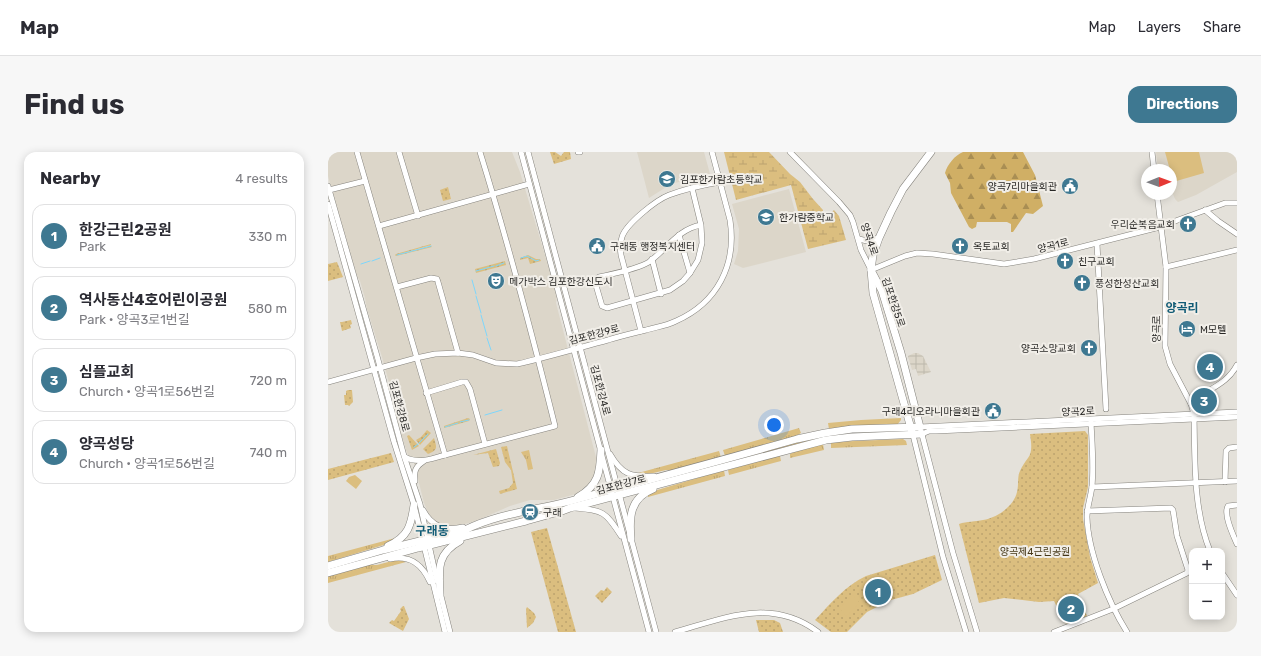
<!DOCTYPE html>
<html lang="en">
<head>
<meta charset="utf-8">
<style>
	:root { --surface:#fff; --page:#f7f7f7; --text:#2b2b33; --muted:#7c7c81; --line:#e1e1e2; --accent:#3e7891 }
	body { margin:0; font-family:Rubik,"Noto Sans KR",sans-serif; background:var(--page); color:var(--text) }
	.controls { position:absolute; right:12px; bottom:12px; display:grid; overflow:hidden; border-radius:8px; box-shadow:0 2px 10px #0003 }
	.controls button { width:36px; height:36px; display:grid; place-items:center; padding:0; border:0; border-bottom:1px solid var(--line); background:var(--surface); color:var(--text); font:20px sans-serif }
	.compass { position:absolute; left:813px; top:12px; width:36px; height:36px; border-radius:50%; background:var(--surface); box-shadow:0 2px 10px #0003; rotate:89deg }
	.you { position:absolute; left:446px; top:273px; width:14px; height:14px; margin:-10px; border:3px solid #fff; border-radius:50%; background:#1a73e8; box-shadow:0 0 0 6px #1a73e833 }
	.badge { display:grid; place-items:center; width:26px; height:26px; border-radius:50%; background:var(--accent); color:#fff; font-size:13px; font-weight:700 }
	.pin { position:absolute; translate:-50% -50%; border:2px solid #fff; box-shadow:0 1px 4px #0006 }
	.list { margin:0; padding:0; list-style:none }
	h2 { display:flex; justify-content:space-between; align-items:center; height:52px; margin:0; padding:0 16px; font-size:17px }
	h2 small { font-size:13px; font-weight:400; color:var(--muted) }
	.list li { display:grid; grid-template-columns:26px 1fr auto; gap:12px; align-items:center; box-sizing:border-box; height:64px; margin:0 8px 8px; padding:0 8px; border:1px solid var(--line); border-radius:12px }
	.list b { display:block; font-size:15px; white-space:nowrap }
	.list p { margin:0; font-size:13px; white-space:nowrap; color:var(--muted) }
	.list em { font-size:13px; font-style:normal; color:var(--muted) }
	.map { position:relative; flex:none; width:909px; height:480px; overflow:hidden; border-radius:12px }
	header { display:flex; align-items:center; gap:24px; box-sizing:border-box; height:56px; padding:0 20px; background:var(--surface); border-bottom:1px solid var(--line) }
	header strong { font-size:19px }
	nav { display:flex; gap:22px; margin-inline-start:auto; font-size:14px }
	.intro { display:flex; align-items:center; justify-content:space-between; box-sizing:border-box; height:96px; padding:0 24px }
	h1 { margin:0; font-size:28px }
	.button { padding:10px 18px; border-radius:12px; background:var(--accent); color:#fff; font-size:14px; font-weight:700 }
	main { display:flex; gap:24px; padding:0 24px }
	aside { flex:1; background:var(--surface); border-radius:12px; box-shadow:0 2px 10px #0003 }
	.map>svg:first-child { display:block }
	.built { fill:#dcd6c9 }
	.industrial { fill:url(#industrial-grid) }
	.grass { fill:url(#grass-tufts) }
	.forest { fill:url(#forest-firs) }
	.wetland { fill:url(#wetland-marsh) }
	.park { fill:url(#park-dots) }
	.pitch { fill:#dbbe7f }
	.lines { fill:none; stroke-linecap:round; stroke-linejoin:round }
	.stream { stroke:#7ed6fc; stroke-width:1 }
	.minor-casing { stroke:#85837d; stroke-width:6 }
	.major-casing { stroke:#85837d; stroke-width:8 }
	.minor { stroke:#fff; stroke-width:5 }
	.major { stroke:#fff; stroke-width:7 }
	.labels { text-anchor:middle; stroke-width:4; stroke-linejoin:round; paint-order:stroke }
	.poi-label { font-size:10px; fill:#292826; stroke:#f1eee8; text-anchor:start }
	.street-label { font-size:10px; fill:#292826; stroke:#f1eee8 }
	.park-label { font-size:10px; fill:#463817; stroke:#f1eee8 }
	.quarter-label { font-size:12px; font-weight:bold; fill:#125c76; stroke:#f1eee8 }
</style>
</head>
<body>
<header>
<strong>Map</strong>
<nav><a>Map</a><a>Layers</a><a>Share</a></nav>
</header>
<div class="intro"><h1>Find us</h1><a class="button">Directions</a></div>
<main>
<aside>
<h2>Nearby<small>4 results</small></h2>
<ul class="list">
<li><span class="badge">1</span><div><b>한강근린2공원</b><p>Park</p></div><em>330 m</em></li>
<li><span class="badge">2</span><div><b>역사동산4호어린이공원</b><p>Park · 양곡3로1번길</p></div><em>580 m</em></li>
<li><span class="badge">3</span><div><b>심플교회</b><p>Church · 양곡1로56번길</p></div><em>720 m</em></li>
<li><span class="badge">4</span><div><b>양곡성당</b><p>Church · 양곡1로56번길</p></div><em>740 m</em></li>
</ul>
</aside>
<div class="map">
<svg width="909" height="480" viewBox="0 0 909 480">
	<defs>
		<pattern id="industrial-grid" width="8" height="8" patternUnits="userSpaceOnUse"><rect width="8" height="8" fill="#dcd6c9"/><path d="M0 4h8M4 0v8" fill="none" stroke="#bdb8ac"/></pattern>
		<pattern id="grass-tufts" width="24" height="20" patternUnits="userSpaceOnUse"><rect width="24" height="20" fill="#dbbe7f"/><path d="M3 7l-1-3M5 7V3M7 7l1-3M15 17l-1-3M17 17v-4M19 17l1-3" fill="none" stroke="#bca36e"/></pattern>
		<pattern id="forest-firs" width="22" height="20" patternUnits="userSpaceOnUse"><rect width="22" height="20" fill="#d0af65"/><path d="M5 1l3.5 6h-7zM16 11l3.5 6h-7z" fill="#a98e53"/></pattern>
		<pattern id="wetland-marsh" width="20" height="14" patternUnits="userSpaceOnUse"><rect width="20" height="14" fill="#dbbe7f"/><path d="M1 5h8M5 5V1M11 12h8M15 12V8" fill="none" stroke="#bca36e"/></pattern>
		<pattern id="park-dots" width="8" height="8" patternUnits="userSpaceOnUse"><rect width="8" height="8" fill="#dbbe7f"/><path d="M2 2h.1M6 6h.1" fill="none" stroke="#bca36e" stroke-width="1.8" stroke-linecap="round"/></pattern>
	</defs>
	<rect width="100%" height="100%" fill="#e4e1da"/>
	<!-- built -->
	<g class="built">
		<path d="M0,0H184L192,20L229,143L228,151L270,313V316L261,335L248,342L226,348H202L182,354L148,369L129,374L116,373L106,369L101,363L96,351L85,307L81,305L78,298L65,255V245L54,205L39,157L37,146L32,129L29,124L11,63L0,24Z"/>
		<path d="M309,0H376L382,22L343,32L321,46Z"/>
		<path d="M828,0H909V20L868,43L850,50L847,47L843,37V18H830Z"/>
		<path d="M461,37L478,100L415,116L406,112L410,99L411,77L404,52Z"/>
	</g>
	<!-- industrial -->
	<path class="industrial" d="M586,201H590L595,204L603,220L590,224L588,217L584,218L580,204Z"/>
	<!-- grass -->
	<g class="grass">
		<path d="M573,266V268L569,273L501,277L500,271L533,268Z"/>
		<path d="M471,276L473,281L468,284L397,304L395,298Z"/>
		<path d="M495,285V286L408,310L336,327L465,291Z"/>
		<path d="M575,287L578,289L579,293L503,296V290Z"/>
		<path d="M495,292L496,298L462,306V302L472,297Z"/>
		<path d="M201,298L205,317L200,318L198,308L193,300Z"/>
		<path d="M391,299L393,305L344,318H338L321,322H310V321Z"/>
		<path d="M452,304L453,309L401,323L400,318L444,305Z"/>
		<path d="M396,318L397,324L320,345V342L326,339Z"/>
		<path d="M71,385L62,391L0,410V404Z"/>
		<path d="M72,408L78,410L0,431V424L40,413H49L64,409Z"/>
	</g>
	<!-- forest -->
	<path class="forest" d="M635,0H695L707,23L715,54L705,62L698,61L685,80H683V72L679,70H649L648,75L644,77L641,75L623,41L622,31L617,21C619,13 627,3 635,0Z"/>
	<!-- wetland -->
	<path class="wetland" d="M396,0H441L462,22L472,30L485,47L495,58V62L501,63L506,58L511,64L518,88L480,97L463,33L408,48Z"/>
	<!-- park -->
	<g class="park">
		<path d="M222,0H227L233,4L236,0H242L243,7L226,12Z"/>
		<path d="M120,35L123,47L115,49L112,38Z"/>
		<path d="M103,92V93L69,103L103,94L104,95L68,104L67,103L68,102Z"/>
		<path d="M200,103L208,107H212L213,109L202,112L200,106L192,108V106Z"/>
		<path d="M177,109L178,113L148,121L147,117Z"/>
		<path d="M9,110L15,125L0,129V112Z"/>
		<path d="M23,168L24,172L22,173L23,176L14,179L12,170H14Z"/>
		<path d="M20,238H24L25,250L21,254L20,253H17L16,243H18V239Z"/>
		<path d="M140,266L142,267L141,269L116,276V274Z"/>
		<path d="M99,278L103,281L92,293L88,288L93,285Z"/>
		<path d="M757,279L760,283V335L755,356V367L762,405L770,431L750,442L759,464L741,472L737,471L726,449L711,450L676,446L651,451L631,372C639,369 647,370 655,368C669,366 686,354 689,340C691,333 689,325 692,319C694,314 697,310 700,306C705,299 703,290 702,282Z"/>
		<path d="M81,283L91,294L84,298L79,284Z"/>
		<path d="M106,286C109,296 110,298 100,302L95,297Z"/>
		<path d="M179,294L189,337L172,342L171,339L181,336L185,331L183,318L177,310L173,295Z"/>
		<path d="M168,297L172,311L171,314L165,315L160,301L145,303Z"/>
		<path d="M63,301L66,310L0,328V317Z"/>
		<path d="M219,376L248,480H230L203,380Z"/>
		<path d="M607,403L614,428L585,442L563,448L539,460L519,480H503L487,468C503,451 517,434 538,424Z"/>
		<path d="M279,435L284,440L274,451L267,444L273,438L276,439Z"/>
		<path d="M75,454H76L81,467L75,479L61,471L64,468L66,469L73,459L72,457Z"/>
		<path d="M199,455L206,461L208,465L205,471L199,476L198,457Z"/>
		<path d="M428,468H446L452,471L455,480H431Z"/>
	</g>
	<!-- pitch -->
	<g class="pitch">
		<path d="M837,0H871L876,21L845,30L843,18H842Z"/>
		<path d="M27,323L34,329L28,337L18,329L21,325Z"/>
		<path d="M525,443L532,451L518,464L511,456Z"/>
	</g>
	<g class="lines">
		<!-- stream -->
		<g class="stream">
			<path d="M69,103L103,94"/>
			<path d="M193,106L199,104L208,109L211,108"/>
			<path d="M44,109L52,106"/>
			<path d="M33,112L42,109"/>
			<path d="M168,114L176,111"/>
			<path d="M148,119L166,114"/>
			<path d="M144,128L148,142"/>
			<path d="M148,144L153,161"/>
			<path d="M153,163L159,184"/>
			<path d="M159,186L163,198"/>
			<path d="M157,263L174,258"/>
			<path d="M132,270L141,268"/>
			<path d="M117,275L130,271"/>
			<path d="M91,291L100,282"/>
			<path d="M86,295L90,292"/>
		</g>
		<!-- minor casing -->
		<g class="minor-casing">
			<g id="minor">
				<path d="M29,0L117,303L227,274C204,182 180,90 152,0"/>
				<path d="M71,0L90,64"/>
				<path d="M193,0L321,480"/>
				<path d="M200,0L328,480"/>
				<path d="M250,0H252"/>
				<path d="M462,0L511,50L522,63L525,70L533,98L543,118L577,104L589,101L605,102L662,110L676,112L706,107L828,76L897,51H909"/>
				<path d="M824,0L826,18"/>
				<path d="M0,34L49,204L76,304L92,352L109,429"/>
				<path d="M364,36L373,73L374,91L370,108L362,121L355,129L342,138L279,156L274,154L267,130L268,127L271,125C284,122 310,117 321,110C339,97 350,77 373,73"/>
				<path d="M1,38L37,29"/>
				<path d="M829,42L838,115L837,194L842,212L863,252L866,262C867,307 865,357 882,399"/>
				<path d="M0,52L66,290L86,353L117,480"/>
				<path d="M877,58L890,69L909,82"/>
				<path d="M51,74L201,32"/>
				<path d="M351,83L362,121"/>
				<path d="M531,87L539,89L551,86"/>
				<path d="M769,92L778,257"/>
				<path d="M324,107L333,142"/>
				<path d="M838,115L909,98"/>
				<path d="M69,135L103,126L109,127L110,130L130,201"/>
				<path d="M313,179L293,103C292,97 292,91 294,85C298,72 328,48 341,43C357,37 375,33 392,30"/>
				<path d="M0,230L88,206L107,202L130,201L145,203L168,211L189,212C220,205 250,196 280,188C293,184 306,181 318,178C328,175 338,174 348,169C389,151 409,113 402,68L384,0"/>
				<path d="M98,241L134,230H138L142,237L157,292"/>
				<path d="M863,252C879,236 898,234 909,213"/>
				<path d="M763,270C764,291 766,313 764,334C763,345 759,354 759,365C760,400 780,450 799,480"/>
				<path d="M594,282L601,279H608L909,265"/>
				<path d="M585,283L615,405L638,480"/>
				<path d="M282,302C294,323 303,325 326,324"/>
				<path d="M77,305C89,312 104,307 117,303"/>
				<path d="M87,329C86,319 87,315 96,309"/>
				<path d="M897,330L898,299L901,296L909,295"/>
				<path d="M764,335L909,329"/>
				<path d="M909,353L900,354C895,362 905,383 909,392"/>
				<path d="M247,356C275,358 278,360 293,384"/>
				<path d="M95,358C104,375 117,379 135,375"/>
				<path d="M62,407C82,403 94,412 102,430"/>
				<path d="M894,421L909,443"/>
				<path d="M112,440L122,480"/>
				<path d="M347,480C397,466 443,445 490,480"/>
				<path d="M649,480L625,401L592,275L909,260"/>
				<path d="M726,480L785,457L859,421L860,418L849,384L845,358L843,356L759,359"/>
			</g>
		</g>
		<!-- major casing -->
		<g class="major-casing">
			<g id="major">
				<path d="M584,280L545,141L543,118L545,103L551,86L563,60L575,37L603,0"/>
				<path d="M250,345C271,333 272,320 273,298"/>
				<path d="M303,387C301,365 302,346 325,337"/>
				<path d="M60,394C80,385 83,374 86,353"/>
				<path d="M0,414L55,398L137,378C171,361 210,358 246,348C320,328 395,308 469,287L497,281L524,277L592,275L573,201L554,139L543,118"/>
				<path d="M0,421L90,396L198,369L234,359L242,356L498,288L524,285L594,282"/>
				<path d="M112,442C111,418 108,402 132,389"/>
			</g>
		</g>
		<!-- minor -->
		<use href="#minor" class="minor"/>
		<!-- major -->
		<use href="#major" class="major"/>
	</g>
	<!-- icons -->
	<defs>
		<g id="school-disc" transform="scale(0.9)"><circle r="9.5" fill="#3e7891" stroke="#f1eee8"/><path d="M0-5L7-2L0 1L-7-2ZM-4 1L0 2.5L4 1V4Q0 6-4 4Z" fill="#fff"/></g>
		<g id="civic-disc" transform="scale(0.9)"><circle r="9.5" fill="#3e7891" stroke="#f1eee8"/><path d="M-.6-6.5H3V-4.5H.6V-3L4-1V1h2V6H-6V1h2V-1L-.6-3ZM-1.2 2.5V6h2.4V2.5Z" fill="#fff"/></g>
		<g id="church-disc" transform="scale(0.9)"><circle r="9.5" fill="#3e7891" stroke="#f1eee8"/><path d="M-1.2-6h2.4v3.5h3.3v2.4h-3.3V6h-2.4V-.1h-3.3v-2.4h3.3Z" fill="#fff"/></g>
		<g id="theatre-disc" transform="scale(0.9)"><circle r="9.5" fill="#3e7891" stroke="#f1eee8"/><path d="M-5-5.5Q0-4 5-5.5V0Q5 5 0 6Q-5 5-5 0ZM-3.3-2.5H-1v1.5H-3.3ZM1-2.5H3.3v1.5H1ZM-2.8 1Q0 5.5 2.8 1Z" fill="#fff"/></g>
		<g id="hotel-disc" transform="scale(0.9)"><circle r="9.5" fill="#3e7891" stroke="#f1eee8"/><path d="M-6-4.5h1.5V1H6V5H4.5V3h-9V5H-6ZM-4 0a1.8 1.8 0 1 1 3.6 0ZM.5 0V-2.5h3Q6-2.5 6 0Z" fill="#fff"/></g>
		<g id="station-disc" transform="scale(0.9)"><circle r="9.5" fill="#3e7891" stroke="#f1eee8"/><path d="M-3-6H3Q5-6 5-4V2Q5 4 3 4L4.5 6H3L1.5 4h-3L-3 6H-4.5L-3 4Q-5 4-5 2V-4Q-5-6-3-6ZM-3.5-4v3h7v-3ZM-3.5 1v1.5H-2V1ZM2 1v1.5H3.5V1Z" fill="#fff"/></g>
	</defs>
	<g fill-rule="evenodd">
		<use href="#school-disc" x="339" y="27"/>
		<use href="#civic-disc" x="742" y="34"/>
		<use href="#school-disc" x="438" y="65"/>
		<use href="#church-disc" x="860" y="72"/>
		<use href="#civic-disc" x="269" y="94"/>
		<use href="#church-disc" x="632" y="94"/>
		<use href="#church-disc" x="737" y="109"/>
		<use href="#theatre-disc" x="168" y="129"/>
		<use href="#church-disc" x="754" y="131"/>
		<use href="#hotel-disc" x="859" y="177"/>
		<use href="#church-disc" x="761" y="196"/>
		<use href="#civic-disc" x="665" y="259"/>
		<use href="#station-disc" x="202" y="360"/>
	</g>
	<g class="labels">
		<!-- poi labels -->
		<g class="poi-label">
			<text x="352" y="31">김포한가람초등학교</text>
			<text x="729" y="38" text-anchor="end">양곡7리마을회관</text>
			<text x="451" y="69">한가람중학교</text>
			<text x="847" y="76" text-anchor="end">우리순복음교회</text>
			<text x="282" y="98">구래동 행정복지센터</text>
			<text x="645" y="98">옥토교회</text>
			<text x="750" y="113">친구교회</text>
			<text x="181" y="133">메가박스 김포한강신도시</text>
			<text x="767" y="135">풍성한성산교회</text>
			<text x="872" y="181">M모텔</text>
			<text x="748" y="200" text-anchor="end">양곡소망교회</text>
			<text x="652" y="263" text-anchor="end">구래4리오라니마을회관</text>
			<text x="215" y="364">구래</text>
		</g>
		<!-- street labels -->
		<g class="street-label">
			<text transform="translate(542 87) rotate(71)" y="4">양곡4로</text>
			<text transform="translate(725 93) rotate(-14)" y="4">양곡1로</text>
			<text transform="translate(566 150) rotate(71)" y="4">김포한강5로</text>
			<text transform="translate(828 177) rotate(-90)" y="4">양곡로</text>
			<text transform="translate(266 182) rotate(-15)" y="4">김포한강9로</text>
			<text transform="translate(273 238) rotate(75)" y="4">김포한강4로</text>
			<text transform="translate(72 254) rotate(75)" y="4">김포한강8로</text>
			<text transform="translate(750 259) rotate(-3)" y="4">양곡2로</text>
			<text transform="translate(293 332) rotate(-15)" y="4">김포한강7로</text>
		</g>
		<!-- park labels -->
		<g class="park-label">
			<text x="707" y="403">양곡제4근린공원</text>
		</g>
		<!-- quarter labels -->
		<g class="quarter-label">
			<text x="854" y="160">양곡리</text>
			<text x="104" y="383">구래동</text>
		</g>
	</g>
</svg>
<div class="controls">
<button>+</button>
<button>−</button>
</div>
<svg class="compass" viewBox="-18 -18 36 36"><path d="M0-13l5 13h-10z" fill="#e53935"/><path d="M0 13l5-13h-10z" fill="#7c7c81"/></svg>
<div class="you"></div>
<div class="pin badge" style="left:550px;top:440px">1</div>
<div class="pin badge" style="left:743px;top:457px">2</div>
<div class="pin badge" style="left:876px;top:249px">3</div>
<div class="pin badge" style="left:882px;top:215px">4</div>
</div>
</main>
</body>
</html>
